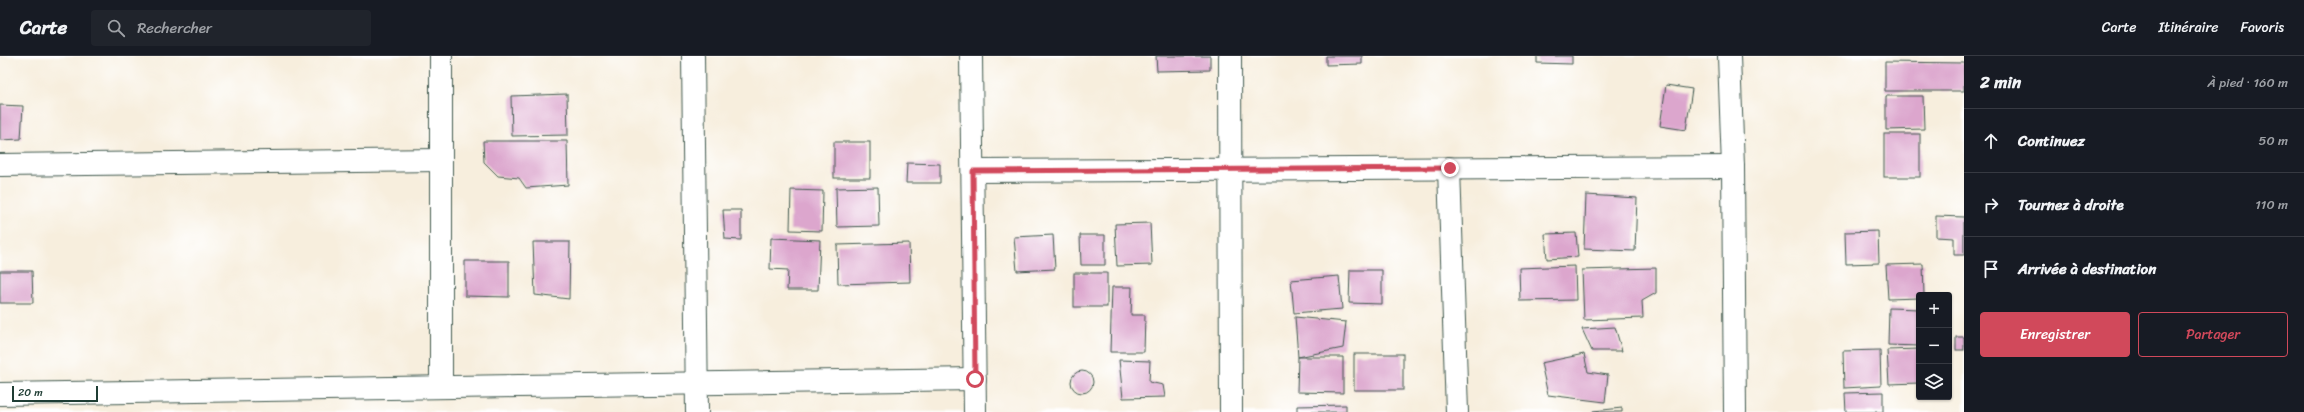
<!DOCTYPE html>
<html lang="fr">
<head>
<meta charset="utf-8">
<style>
	:root { --surface:#171b24; --page:#20242c; --text:#f1f3f6; --muted:#9ea1a6; --line:#363941; --accent:#d1495b }
	body { margin:0; font-family:Sriracha,sans-serif; background:var(--page); color:var(--text) }
	.controls { position:absolute; right:12px; bottom:12px; display:grid; overflow:hidden; border-radius:4px; box-shadow:0 1px 3px #0004 }
	.controls button { width:36px; height:36px; display:grid; place-items:center; padding:0; border:0; border-bottom:1px solid var(--line); background:var(--surface); color:var(--text); font:20px sans-serif }
	.scale { position:absolute; left:12px; bottom:10px; width:86px; box-sizing:border-box; padding-left:4px; border:2px solid #1f3d34; border-top:0; font-size:11px; line-height:14px; white-space:nowrap; color:#1f3d34; -webkit-text-stroke:3px #fff; paint-order:stroke }
	.stop { position:absolute; width:12px; height:12px; margin:-9px; border:3px solid #d1495b; border-radius:50%; background:#fff }
	.stop.end { background:#d1495b; border-color:#fff; box-shadow:0 1px 4px #0008 }
	.list { margin:0; padding:0; list-style:none }
	h2 { display:flex; justify-content:space-between; align-items:center; height:52px; margin:0; padding:0 16px; font-size:17px }
	h2 small { font-size:13px; font-weight:400; color:var(--muted) }
	.list li { display:grid; grid-template-columns:26px 1fr auto; gap:12px; align-items:center; box-sizing:border-box; height:64px; padding:0 16px; border-top:1px solid var(--line) }
	.list b { display:block; font-size:15px; white-space:nowrap }
	.list em { font-size:13px; font-style:normal; color:var(--muted) }
	.actions { display:flex; gap:8px; padding:12px 16px }
	.actions a { flex:1; padding:9px 0; border:1px solid var(--accent); border-radius:4px; text-align:center; font-size:14px; color:var(--accent) }
	.actions .main { background:var(--accent); color:#fff }
	.icon { flex:none; width:22px; height:22px; fill:none; stroke:currentColor; stroke-width:2; stroke-linecap:round; stroke-linejoin:round }
	.map { position:relative; flex:none; width:1964px; height:356px; overflow:hidden }
	header { display:flex; align-items:center; gap:24px; box-sizing:border-box; height:56px; padding:0 20px; background:var(--surface); border-bottom:1px solid var(--line) }
	header strong { font-size:19px }
	nav { display:flex; gap:22px; margin-inline-start:auto; font-size:14px }
	.search { width:280px; height:36px; background:var(--page); display:flex; align-items:center; gap:10px; box-sizing:border-box; padding:0 14px; border-radius:4px; color:var(--muted); font-size:15px }
	main { display:flex }
	aside { flex:1; background:var(--surface) }
	.map>svg:first-child { display:block }
	.building { fill:#dca6cd }
	.lines { fill:none; stroke-linecap:round; stroke-linejoin:round }
	.minor-casing { stroke:#3f584d; stroke-width:24 }
	.minor { stroke:#fff; stroke-width:22 }
	.route { stroke:#d1495b; stroke-width:5 }
</style>
</head>
<body>
<header>
<strong>Carte</strong>
<div class="search"><svg class="icon" aria-label="search" viewBox="0 0 24 24"><circle cx="10" cy="10" r="6"/><path d="M15 15l6 6"/></svg>Rechercher</div>
<nav><a>Carte</a><a>Itinéraire</a><a>Favoris</a></nav>
</header>
<main>
<div class="map">
<svg width="1964" height="356" viewBox="0 0 1964 356">
	<rect width="100%" height="100%" fill="#fff"/>
	<filter id="ink" filterUnits="userSpaceOnUse"><feTurbulence type="fractalNoise" baseFrequency=".025" numOctaves="2"/><feDisplacementMap in="SourceGraphic" scale="8" xChannelSelector="R" yChannelSelector="G"/><feConvolveMatrix kernelMatrix="1 2 1 2 8 2 1 2 1" color-interpolation-filters="sRGB"/></filter>
	<filter id="wash" filterUnits="userSpaceOnUse"><feTurbulence type="fractalNoise" baseFrequency=".012" numOctaves="4" result="noise"/><feDisplacementMap in="SourceGraphic" scale="16" xChannelSelector="R" yChannelSelector="G"/><feGaussianBlur stdDeviation="0.9" result="paint"/><feColorMatrix in="noise" values="0 0 0 0 0 0 0 0 0 0 0 0 0 0 0 0 0 1.4 0 .05"/><feComposite in="paint" operator="in"/></filter>
	<g filter="url(#wash)">
		<rect width="100%" height="100%" fill="#f7eedd"/>
		<g id="blocks">
			<!-- building -->
			<g class="building">
				<path d="M1156,0H1210V14L1157,15Z"/>
				<path d="M1326,0H1362V8L1326,9Z"/>
				<path d="M1537,0H1572V8L1537,7Z"/>
				<path d="M1885,6L1964,7V35H1885Z"/>
				<path d="M1666,29L1692,33L1686,74L1660,70Z"/>
				<path d="M567,38L568,79L512,80L511,40Z"/>
				<path d="M1886,40H1923L1924,73L1886,74Z"/>
				<path d="M0,49L23,50L21,83L0,84Z"/>
				<rect x="1884" y="78" width="36" height="43"/>
				<path d="M483,85H567L568,129L526,132L519,122L498,120L484,106Z"/>
				<rect x="834" y="86" width="36" height="36"/>
				<path d="M907,107L940,108V127H906Z"/>
				<path d="M878,131L879,170L837,171L836,132Z"/>
				<path d="M791,134L823,135L822,175L790,174Z"/>
				<path d="M1586,139L1637,142L1635,195L1584,193Z"/>
				<path d="M723,154H741V184L725,183Z"/>
				<path d="M1936,160L1964,161V199H1954V182L1936,181Z"/>
				<path d="M1150,167L1152,209L1117,210L1115,168Z"/>
				<path d="M1878,175L1879,207L1846,208L1845,176Z"/>
				<path d="M1576,177L1578,201L1547,203L1545,178Z"/>
				<path d="M1053,179L1055,213L1017,215L1014,181Z"/>
				<path d="M1080,179H1105V209H1081Z"/>
				<path d="M771,182L820,184L818,234H787L788,214L770,213Z"/>
				<path d="M533,186H570L569,243L535,239Z"/>
				<path d="M909,187L910,226L838,228L837,189Z"/>
				<path d="M465,205H509V241L465,240Z"/>
				<path d="M1923,208L1924,239H1919V242L1888,243L1886,209Z"/>
				<path d="M1575,210L1576,244L1520,245L1519,212Z"/>
				<path d="M1656,212V237L1642,245L1643,262L1584,264L1582,214Z"/>
				<path d="M1350,214H1382V248L1349,247Z"/>
				<path d="M0,215H32L33,247H0Z"/>
				<rect x="1074" y="217" width="33" height="34"/>
				<path d="M1339,220L1342,253L1294,257L1291,224Z"/>
				<path d="M1112,231H1132L1131,259H1145L1144,296H1110Z"/>
				<path d="M1889,252L1919,253V290L1888,289Z"/>
				<path d="M1295,261L1346,266L1343,292L1298,301Z"/>
				<path d="M1615,271L1622,295H1592L1582,273Z"/>
				<rect x="1956" y="281" width="8" height="13"/>
				<path d="M1919,293V327L1889,328L1887,294Z"/>
				<path d="M1880,294L1881,330L1844,332L1843,295Z"/>
				<rect x="1354" y="298" width="49" height="36"/>
				<path d="M1584,298L1588,316L1608,319L1605,346L1548,339L1541,307Z"/>
				<path d="M1298,301H1343V337L1297,336Z"/>
				<path d="M1119,304L1150,305L1149,326L1163,329L1165,341L1123,342Z"/>
				<circle cx="1082" cy="326" r="11"/>
				<path d="M1883,336V356H1846L1845,337Z"/>
				<path d="M1346,349V356H1297V350Z"/>
				<path d="M1622,352V356H1593V355Z"/>
			</g>
		</g>
	</g>
	<g filter="url(#ink)">
		<use href="#blocks" fill-opacity="0" stroke="#3f584d" stroke-width="1"/>
		<g class="lines">
			<!-- minor casing -->
			<g class="minor-casing">
				<g id="minor">
					<path d="M693,0L697,356"/>
					<path d="M971,0L975,356"/>
					<path d="M1230,0L1231,356"/>
					<path d="M1729,0L1733,111L1735,356"/>
					<path d="M0,109L441,104"/>
					<path d="M1449,112L1457,356"/>
					<path d="M973,115L1733,111"/>
					<path d="M441,331V0"/>
					<path d="M0,338L975,323"/>
				</g>
			</g>
			<!-- minor -->
			<use href="#minor" class="minor"/>
		</g>
	</g>
	<g class="lines" filter="url(#ink)">
		<!-- route -->
		<path class="route" d="M975,323L973,115L1450,112"/>
	</g>
</svg>
<div class="controls">
<button>+</button>
<button>−</button>
<button><svg class="icon" aria-label="layers" viewBox="0 0 24 24"><path d="M12 4l9 5-9 5-9-5zM3 14l9 5 9-5"/></svg></button>
</div>
<div class="scale">20 m</div>
<div class="stop" style="left:975px;top:323px"></div>
<div class="stop end" style="left:1450px;top:112px"></div>
</div>
<aside>
<h2>2 min<small>À pied · 160 m</small></h2>
<ul class="list">
<li><svg class="icon" aria-label="ahead" viewBox="0 0 24 24"><path d="M12 20V5M6 11l6-6 6 6"/></svg><div><b>Continuez</b></div><em>50 m</em></li>
<li><svg class="icon" aria-label="right" viewBox="0 0 24 24"><path d="M7 20v-9h11M14 6l5 5-5 5"/></svg><div><b>Tournez à droite</b></div><em>110 m</em></li>
<li><svg class="icon" aria-label="arrive" viewBox="0 0 24 24"><path d="M6 21V4h12l-3 4 3 4H6"/></svg><div><b>Arrivée à destination</b></div></li>
</ul>
<div class="actions"><a class="main">Enregistrer</a><a>Partager</a></div>
</aside>
</main>
</body>
</html>
